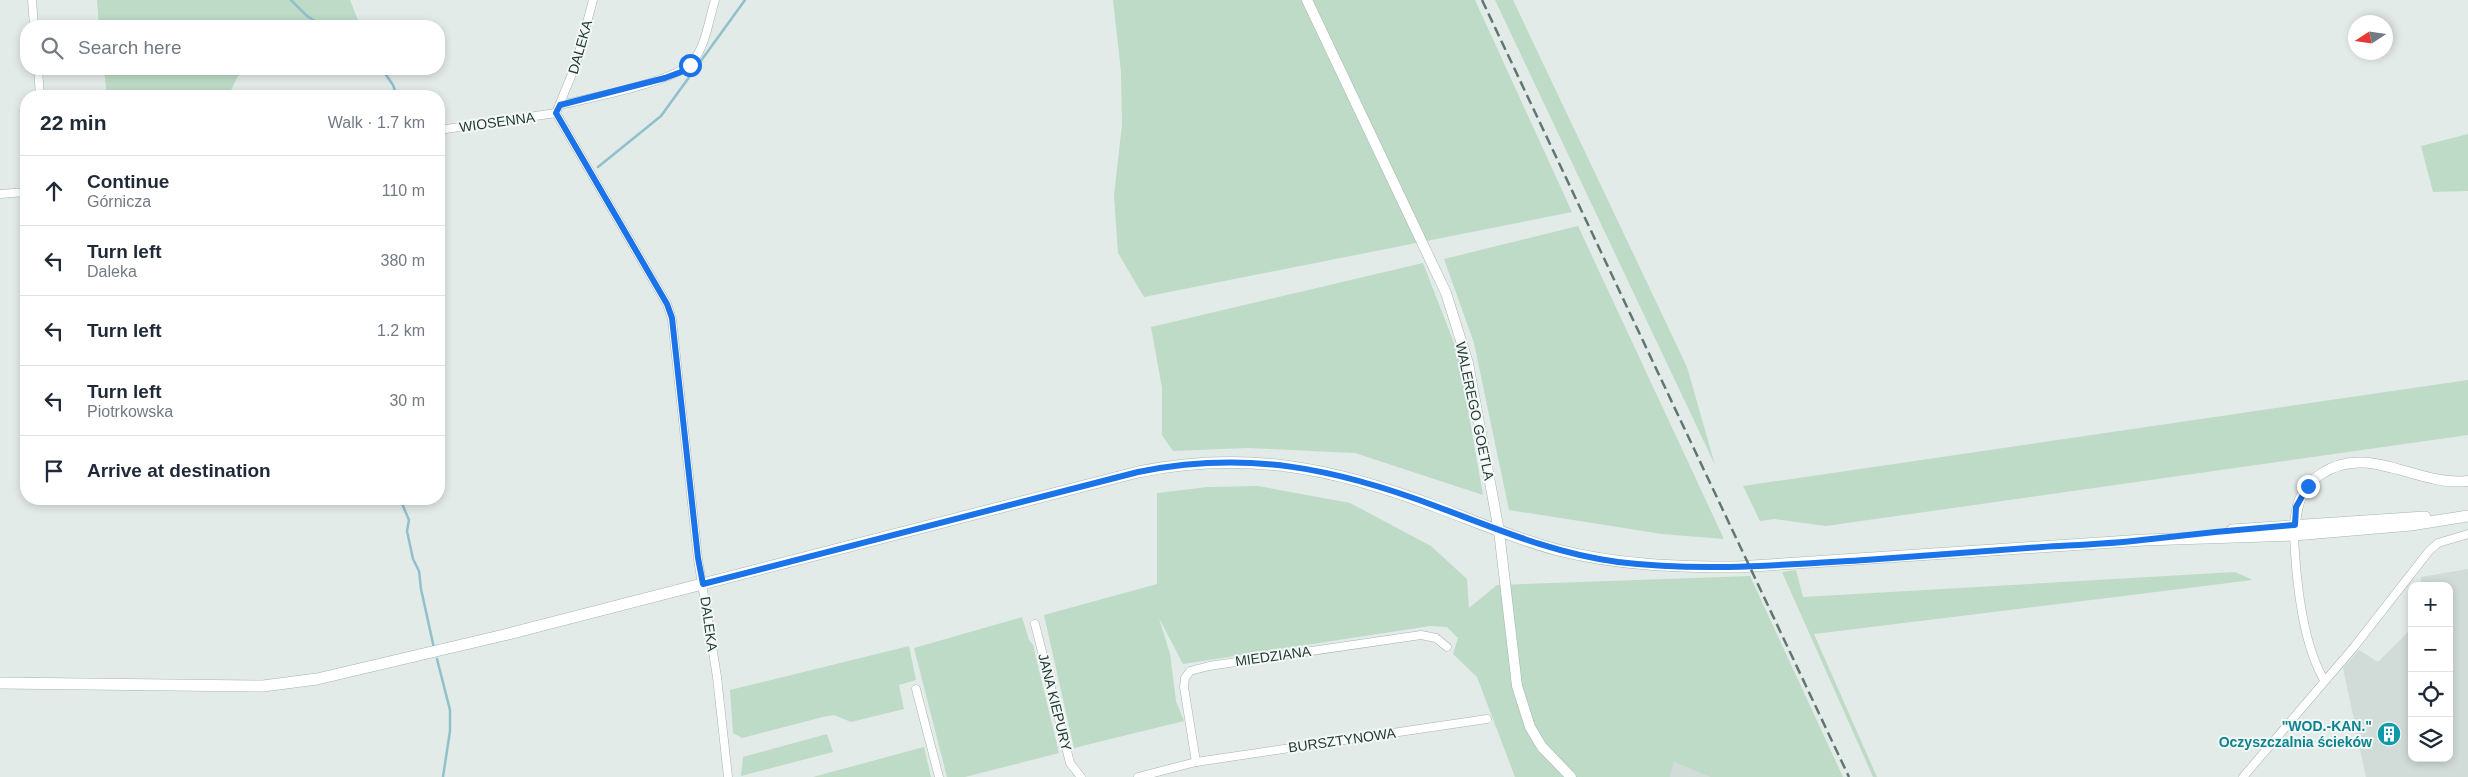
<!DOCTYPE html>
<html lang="en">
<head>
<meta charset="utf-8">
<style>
	:root { --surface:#fff; --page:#f2f2f3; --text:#1f2937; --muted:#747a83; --line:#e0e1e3 }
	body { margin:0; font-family:Arial,sans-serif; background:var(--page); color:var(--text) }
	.controls { position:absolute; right:15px; bottom:15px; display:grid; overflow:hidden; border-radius:10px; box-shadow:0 2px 8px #0003 }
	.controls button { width:45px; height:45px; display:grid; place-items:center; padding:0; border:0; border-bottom:1px solid var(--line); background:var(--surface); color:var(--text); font:25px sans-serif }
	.compass { position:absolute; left:2348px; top:15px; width:45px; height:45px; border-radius:50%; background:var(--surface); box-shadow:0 2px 8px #0003; rotate:258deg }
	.stop { position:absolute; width:15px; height:15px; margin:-11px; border:4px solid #1a73e8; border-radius:50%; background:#fff }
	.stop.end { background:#1a73e8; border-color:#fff; box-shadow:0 1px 5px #0008 }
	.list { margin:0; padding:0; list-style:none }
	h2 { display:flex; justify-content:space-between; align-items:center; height:65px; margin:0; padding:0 20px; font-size:21px }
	h2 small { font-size:16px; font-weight:400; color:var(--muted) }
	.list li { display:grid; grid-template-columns:32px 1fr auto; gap:15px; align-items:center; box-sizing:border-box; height:70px; padding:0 20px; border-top:1px solid var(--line) }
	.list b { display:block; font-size:19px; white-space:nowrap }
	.list p { margin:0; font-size:16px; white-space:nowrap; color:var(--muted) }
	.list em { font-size:16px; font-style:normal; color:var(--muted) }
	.icon { flex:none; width:28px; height:28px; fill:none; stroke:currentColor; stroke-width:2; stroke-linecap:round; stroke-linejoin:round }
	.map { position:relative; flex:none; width:2468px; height:777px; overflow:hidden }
	.search { position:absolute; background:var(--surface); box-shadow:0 2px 8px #0003; left:20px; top:20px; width:425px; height:55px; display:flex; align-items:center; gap:12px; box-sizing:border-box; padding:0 18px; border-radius:20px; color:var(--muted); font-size:19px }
	.panel { position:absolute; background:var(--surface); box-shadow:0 2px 8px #0003; left:20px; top:90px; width:425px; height:415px; border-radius:20px }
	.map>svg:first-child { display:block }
	.built { fill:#d1dbd7 }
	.green { fill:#bddbc6 }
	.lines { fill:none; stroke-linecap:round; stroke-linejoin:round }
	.stream { stroke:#8fc0cc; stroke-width:2.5 }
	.minor-casing { stroke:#a6b3af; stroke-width:9 }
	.tertiary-casing { stroke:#a6b3af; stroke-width:11 }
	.secondary-casing { stroke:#a2b6b0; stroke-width:12 }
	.minor { stroke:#fff; stroke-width:8 }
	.tertiary { stroke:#fff; stroke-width:10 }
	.secondary { stroke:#fff; stroke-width:11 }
	.rail { stroke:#5f7671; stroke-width:2.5; stroke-dasharray:10 5; stroke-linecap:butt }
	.route { stroke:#1a73e8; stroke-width:6 }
	.labels { text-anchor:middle; stroke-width:4; stroke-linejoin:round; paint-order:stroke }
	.street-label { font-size:14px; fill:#243b36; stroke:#f3f8f6 }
	.culture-label { font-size:14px; font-weight:bold; fill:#0d838f; stroke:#f3f8f6; text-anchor:end }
</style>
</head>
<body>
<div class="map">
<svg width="2468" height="777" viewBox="0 0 2468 777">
	<rect width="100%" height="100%" fill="#e3ebe8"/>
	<!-- built -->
	<g class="built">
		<path d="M2468,569V777H2366L2343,668L2359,650L2378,662L2412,628V758H2449V586H2421V577Z"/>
		<path d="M1674,762L1710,777H1670Z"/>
	</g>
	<!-- green -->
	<g class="green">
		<path d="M97,0H350L358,20L364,26H99Z"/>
		<path d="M1113,0H1475L1572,212L1144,297L1118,253L1114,195L1122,125L1121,72Z"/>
		<path d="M1495,0H1513L1687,367L1715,465Z"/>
		<path d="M104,69H246L238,76L228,96H107Z"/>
		<path d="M2468,134V191L2433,192L2421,146Z"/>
		<path d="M1578,226L1724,539L1662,534L1509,510L1474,343L1444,259Z"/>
		<path d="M1423,263L1458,353L1483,495L1355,453L1248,448L1173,451L1162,435V388L1151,327Z"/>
		<path d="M2468,380V435L1826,526L1774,519L1760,521L1743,486Z"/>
		<path d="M1258,486L1350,503L1431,546L1467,579L1469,608L1497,585L1750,576L1843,777H1710L1674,762L1670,777H1515L1477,677L1453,654L1458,638L1447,627L1430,626L1183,664L1159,618L1170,654L1176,701L1184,721L1074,748L1044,615L1157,584V493L1208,487Z"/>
		<path d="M1796,570L1803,597L2235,572L2253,580L1814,634L1877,777H1873L1782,572Z"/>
		<path d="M1022,617L1029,640L1033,645L1059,753L965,777H947L914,648Z"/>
		<path d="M909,646L916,680L899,685L904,709L851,722L834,715L823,717L742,738L733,733L730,690Z"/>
		<path d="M827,734L833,752L741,776L743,757Z"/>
		<path d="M924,747L931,777H813Z"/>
	</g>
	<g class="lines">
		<!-- stream -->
		<g class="stream">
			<path d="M291,0L307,16L323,26"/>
			<path d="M382,69L393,85L397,96"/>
			<path d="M598,167L661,116L745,0"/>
			<path d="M400,499L409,520L407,531L413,559L419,571L421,589L434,648"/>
			<path d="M437,659L450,710V731L443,777"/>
		</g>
		<!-- minor casing -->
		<g class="minor-casing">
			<g id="minor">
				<path d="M32,0L34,26"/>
				<path d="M593,0L576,64L556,113L667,304L672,319L698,559L717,677L728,777"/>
				<path d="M38,69L40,96"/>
				<path d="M560,105C590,98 676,82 693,61C706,45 709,19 715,0"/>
				<path d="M439,130L556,113"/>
				<path d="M0,194L26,192"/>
				<path d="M2294,535C2296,579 2302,642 2324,680"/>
				<path d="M1035,624L1070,763L1081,777"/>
				<path d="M916,689L939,777"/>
				<path d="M1196,762L1184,687L1185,678L1190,671L1209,666L1421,635L1436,638L1447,647"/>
				<path d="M1138,777L1196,762L1487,719"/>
				<path d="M2243,777L2354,647L2429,551L2438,543L2468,534"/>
			</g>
		</g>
		<!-- tertiary casing -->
		<g class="tertiary-casing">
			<g id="tertiary">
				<path d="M1307,0L1446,293L1468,363L1499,531L1517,686L1530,727L1542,747L1571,777"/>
				<path d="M2294,534C2296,509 2298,489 2321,474C2368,442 2417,487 2468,481"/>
			</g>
		</g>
		<!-- secondary casing -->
		<g class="secondary-casing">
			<g id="secondary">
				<path d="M2232,530L2425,517"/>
				<path d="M0,683L263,686L317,679L504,635L1138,472C1247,450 1335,468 1437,507C1477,522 1516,539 1558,550C1617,565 1677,567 1737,567L2144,540L2294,535L2411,525L2468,516"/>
			</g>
		</g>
		<!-- minor -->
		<use href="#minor" class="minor"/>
		<!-- tertiary -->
		<use href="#tertiary" class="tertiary"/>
		<!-- secondary -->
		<use href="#secondary" class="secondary"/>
		<!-- rail -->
		<path class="rail" d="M1482,0L1849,777"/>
	</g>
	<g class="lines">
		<!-- route -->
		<path class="route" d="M690,65L681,72L665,78L560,105L556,113L667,304L672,318L698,558L703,584L1138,472C1247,450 1335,468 1438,507C1497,529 1555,554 1618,562C1700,572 1783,565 1865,560C1924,556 1983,551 2042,547C2075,545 2109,544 2142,540C2193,534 2244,529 2295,525L2296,507L2308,486"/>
	</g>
	<!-- icons -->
	<defs>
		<g id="building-disc" transform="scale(1.25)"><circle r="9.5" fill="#0f9aa8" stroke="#f3f8f6"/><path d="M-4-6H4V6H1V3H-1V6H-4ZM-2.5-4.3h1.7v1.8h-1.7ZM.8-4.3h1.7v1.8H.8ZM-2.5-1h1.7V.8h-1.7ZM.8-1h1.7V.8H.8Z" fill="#fff"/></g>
	</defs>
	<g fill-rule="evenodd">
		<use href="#building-disc" x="2389" y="734"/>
	</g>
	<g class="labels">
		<!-- street labels -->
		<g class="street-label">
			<text transform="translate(580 47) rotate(-74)" y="5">DALEKA</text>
			<text transform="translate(497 122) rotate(-8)" y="5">WIOSENNA</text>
			<text transform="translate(1475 411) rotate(78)" y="5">WALEREGO GOETLA</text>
			<text transform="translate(709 624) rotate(82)" y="5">DALEKA</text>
			<text transform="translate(1273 656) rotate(-8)" y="5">MIEDZIANA</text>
			<text transform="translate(1055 702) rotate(76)" y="5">JANA KIEPURY</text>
			<text transform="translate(1342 740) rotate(-8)" y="5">BURSZTYNOWA</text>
		</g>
		<!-- culture labels -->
		<g class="culture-label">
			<text x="2372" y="731">"WOD.-KAN."<tspan x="2372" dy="16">Oczyszczalnia ścieków</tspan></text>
		</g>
	</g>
</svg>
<div class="controls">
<button>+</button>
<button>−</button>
<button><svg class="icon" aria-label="locate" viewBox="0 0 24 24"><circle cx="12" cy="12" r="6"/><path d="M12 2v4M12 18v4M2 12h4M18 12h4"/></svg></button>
<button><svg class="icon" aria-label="layers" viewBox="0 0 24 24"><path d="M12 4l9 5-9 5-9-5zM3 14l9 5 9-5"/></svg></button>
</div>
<svg class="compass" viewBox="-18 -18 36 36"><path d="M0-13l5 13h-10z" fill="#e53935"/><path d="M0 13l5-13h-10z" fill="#747a83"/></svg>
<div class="stop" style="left:690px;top:65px"></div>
<div class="stop end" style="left:2308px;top:486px"></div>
<div class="search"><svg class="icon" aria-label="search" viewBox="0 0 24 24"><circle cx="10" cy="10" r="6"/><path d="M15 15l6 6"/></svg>Search here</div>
<section class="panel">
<h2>22 min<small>Walk · 1.7 km</small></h2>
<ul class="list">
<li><svg class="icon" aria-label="ahead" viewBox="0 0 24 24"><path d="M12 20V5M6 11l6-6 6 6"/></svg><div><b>Continue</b><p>Górnicza</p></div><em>110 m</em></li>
<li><svg class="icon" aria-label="left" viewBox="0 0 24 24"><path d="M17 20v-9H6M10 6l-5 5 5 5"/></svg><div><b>Turn left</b><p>Daleka</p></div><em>380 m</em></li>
<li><svg class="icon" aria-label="left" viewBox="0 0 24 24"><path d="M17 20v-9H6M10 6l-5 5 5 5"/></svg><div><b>Turn left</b></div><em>1.2 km</em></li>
<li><svg class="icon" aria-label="left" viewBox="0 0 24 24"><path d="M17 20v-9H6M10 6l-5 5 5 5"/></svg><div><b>Turn left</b><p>Piotrkowska</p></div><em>30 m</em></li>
<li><svg class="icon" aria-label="arrive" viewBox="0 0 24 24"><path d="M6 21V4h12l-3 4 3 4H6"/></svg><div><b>Arrive at destination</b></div></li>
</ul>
</section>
</div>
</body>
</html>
